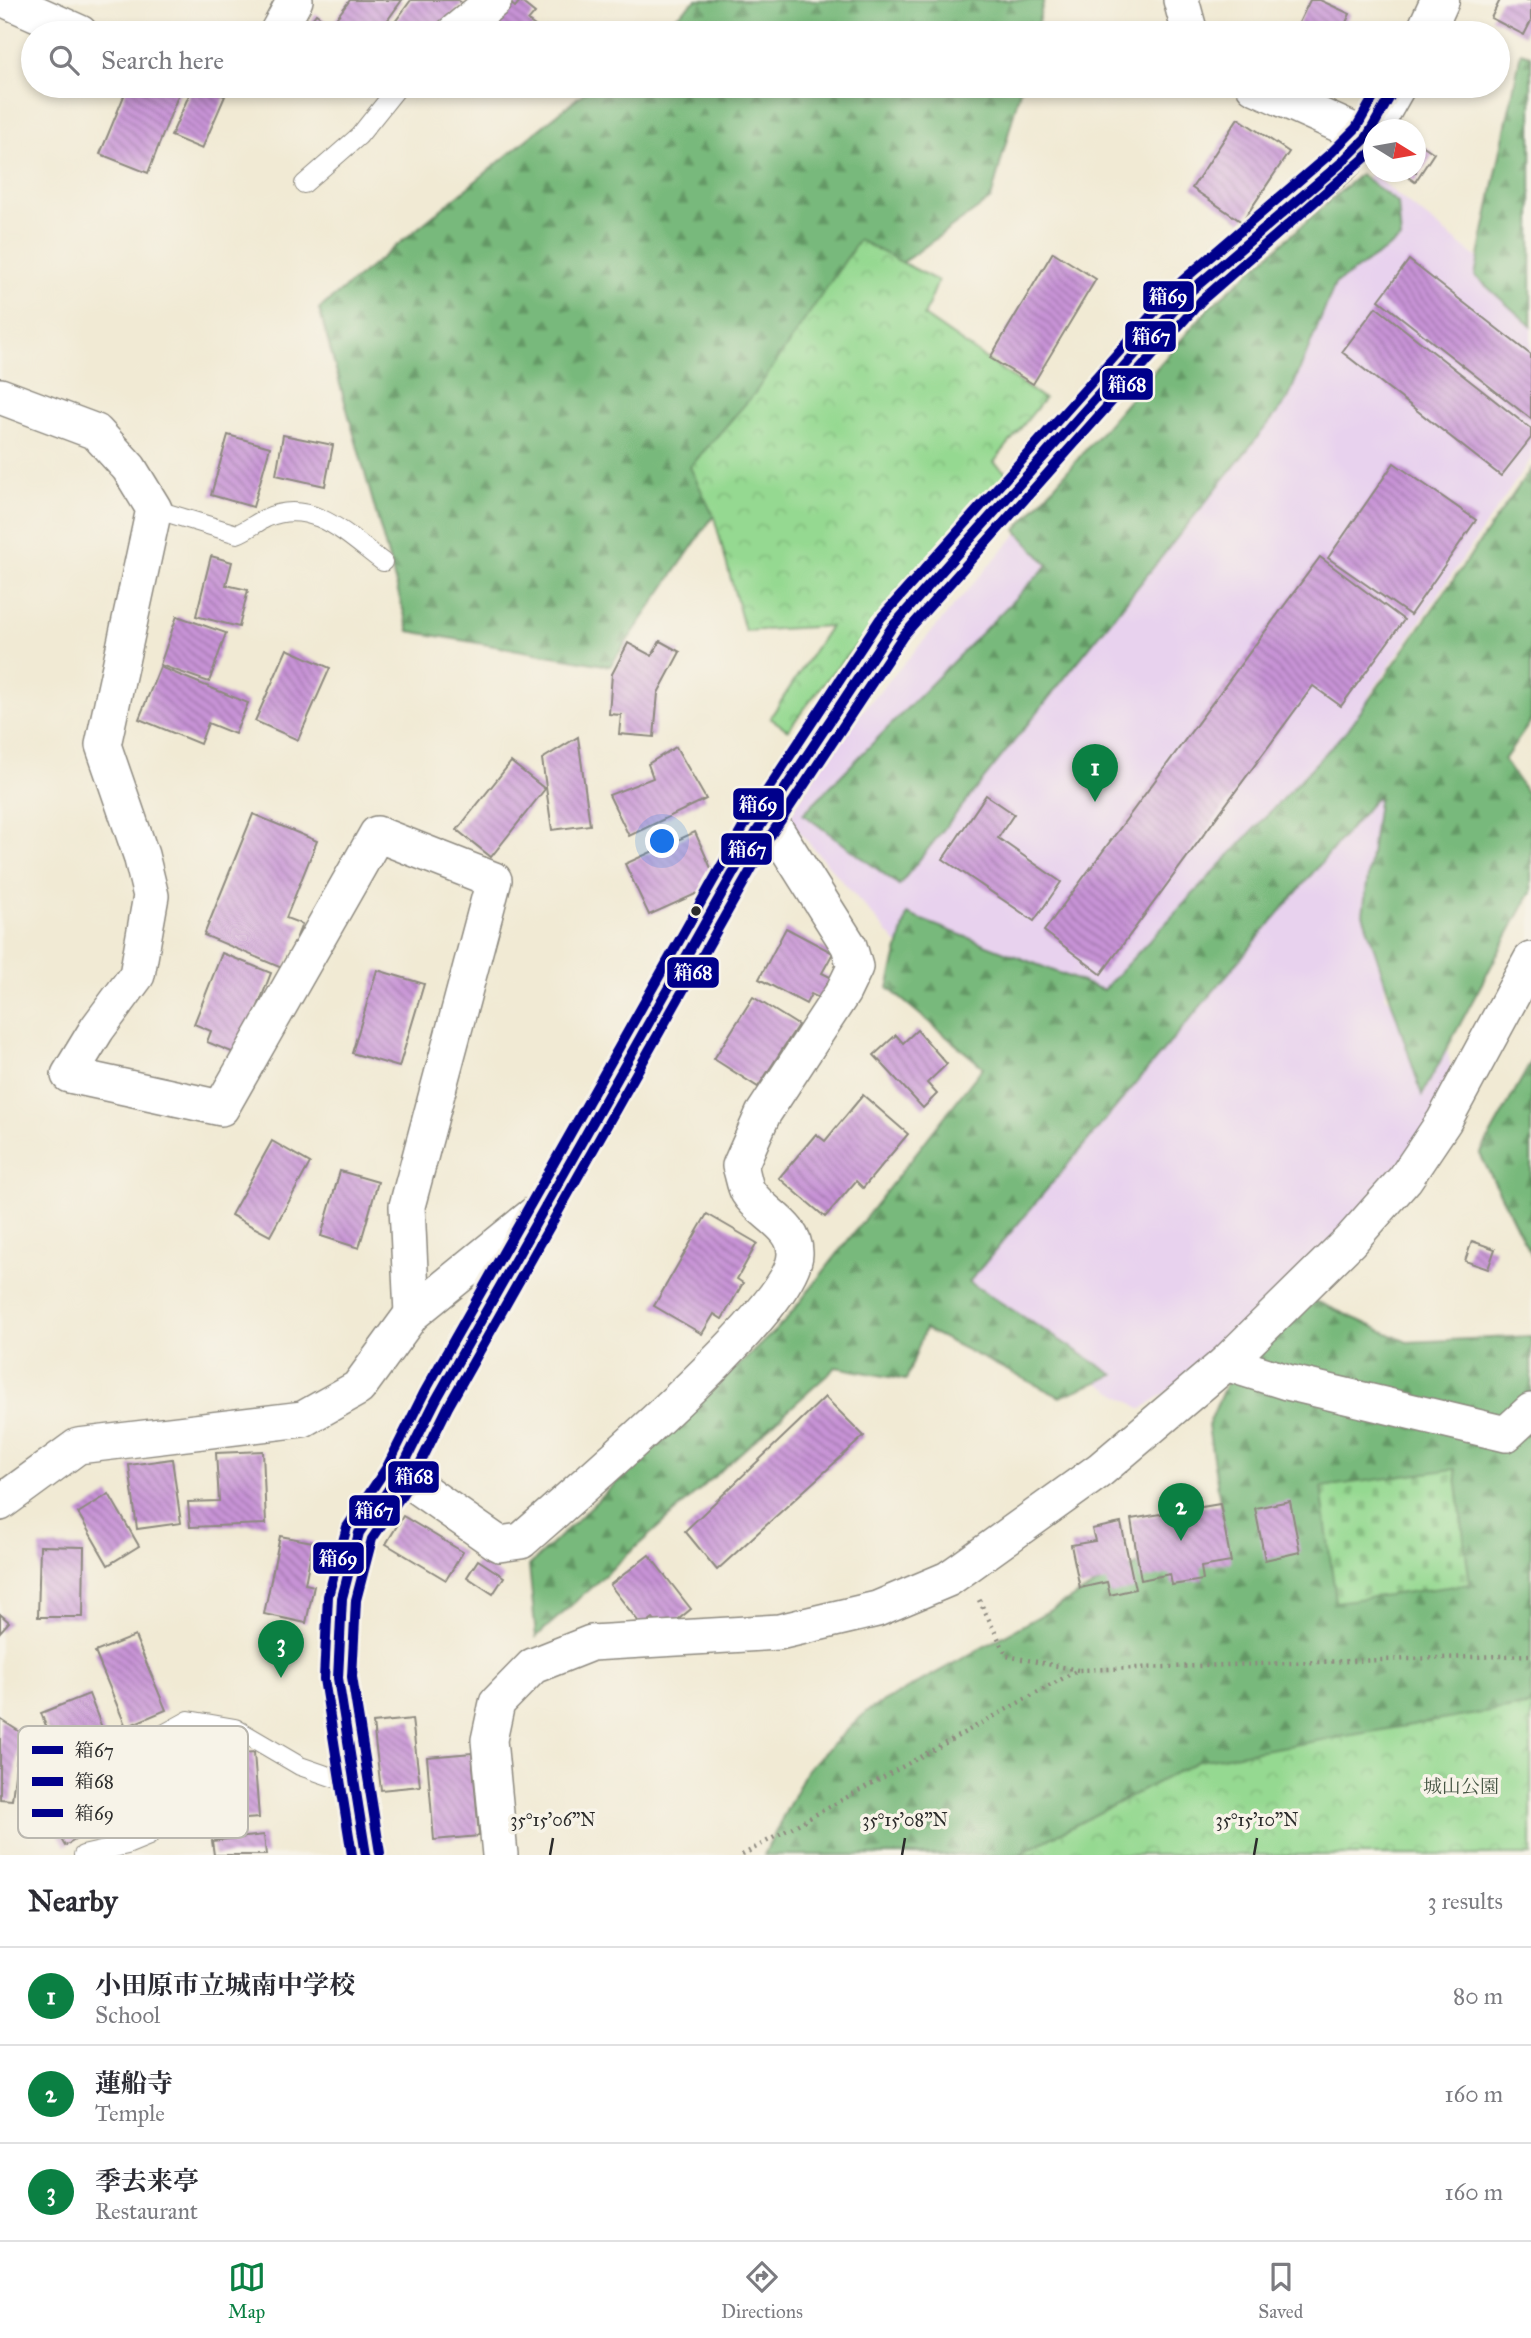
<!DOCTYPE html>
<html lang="en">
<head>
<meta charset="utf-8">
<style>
	:root { --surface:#fff; --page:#f7f7f7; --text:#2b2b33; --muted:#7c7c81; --line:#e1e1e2; --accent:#0b8043 }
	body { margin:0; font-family:"IM FELL Great Primer","Noto Serif JP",serif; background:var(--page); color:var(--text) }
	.compass { position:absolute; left:1363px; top:119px; width:63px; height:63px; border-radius:50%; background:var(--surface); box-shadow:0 4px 10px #0003; rotate:101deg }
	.you { position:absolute; left:663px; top:842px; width:24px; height:24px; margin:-18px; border:5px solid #fff; border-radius:50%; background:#1a73e8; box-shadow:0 0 0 10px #1a73e833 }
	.badge { display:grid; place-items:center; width:46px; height:46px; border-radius:50%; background:var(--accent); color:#fff; font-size:23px; font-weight:700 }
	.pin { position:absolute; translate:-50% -58px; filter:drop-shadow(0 2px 4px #0008) }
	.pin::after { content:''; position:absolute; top:37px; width:24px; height:21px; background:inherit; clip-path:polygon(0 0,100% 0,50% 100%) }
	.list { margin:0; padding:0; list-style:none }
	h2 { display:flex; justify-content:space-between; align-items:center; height:91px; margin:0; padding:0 28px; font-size:30px }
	h2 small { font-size:23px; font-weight:400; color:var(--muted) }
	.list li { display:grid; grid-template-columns:46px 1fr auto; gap:21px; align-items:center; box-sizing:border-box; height:98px; padding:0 28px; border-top:2px solid var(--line) }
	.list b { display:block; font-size:26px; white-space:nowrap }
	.list p { margin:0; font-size:23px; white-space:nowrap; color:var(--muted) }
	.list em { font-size:23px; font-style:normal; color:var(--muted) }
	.icon { flex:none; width:38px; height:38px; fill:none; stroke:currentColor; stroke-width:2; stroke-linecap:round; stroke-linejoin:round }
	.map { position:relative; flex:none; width:1531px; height:1855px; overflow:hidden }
	.search { position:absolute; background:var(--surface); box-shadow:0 4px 10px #0003; left:21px; right:21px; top:21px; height:77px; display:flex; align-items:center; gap:18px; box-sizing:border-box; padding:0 24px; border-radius:38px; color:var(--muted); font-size:26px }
	.sheet { height:385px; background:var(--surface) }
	nav { display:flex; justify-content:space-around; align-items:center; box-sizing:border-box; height:98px; border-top:2px solid var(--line); background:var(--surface); font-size:19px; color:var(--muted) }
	nav a { display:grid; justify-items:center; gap:4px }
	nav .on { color:var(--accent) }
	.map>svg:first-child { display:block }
	.built { fill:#e8d2ee }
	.forest { fill:url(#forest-firs); stroke:#527253; stroke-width:2 }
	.cemetery { fill:url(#cemetery-stones); stroke:#60825e; stroke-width:2 }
	.park { fill:url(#park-crowns); stroke:#60825e; stroke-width:2 }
	.building { fill:url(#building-back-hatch) }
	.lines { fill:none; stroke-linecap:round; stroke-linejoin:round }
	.lane-casing { stroke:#8e8a80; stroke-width:20 }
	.street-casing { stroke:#8e8a80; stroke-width:38 }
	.secondary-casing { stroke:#8e8a80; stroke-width:41 }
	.path { stroke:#8e8a80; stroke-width:4.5; stroke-dasharray:2 5; stroke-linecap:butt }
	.lane { stroke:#fff; stroke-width:18 }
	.street { stroke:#fff; stroke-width:35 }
	.secondary { stroke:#fff; stroke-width:38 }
	.bus-1-casing { stroke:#f7f3e8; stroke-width:16 }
	.bus-2-casing { stroke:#f7f3e8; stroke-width:16 }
	.bus-3-casing { stroke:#f7f3e8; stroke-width:16 }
	.bus-1 { stroke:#00008b; stroke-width:10 }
	.bus-2 { stroke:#00008b; stroke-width:10 }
	.bus-3 { stroke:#00008b; stroke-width:10 }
	.ticks { fill:none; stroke:#2b2b2b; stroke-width:2.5 }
	.bus-dot { fill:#2b2b2b; stroke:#f7f3e8; stroke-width:2.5 }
	.labels { text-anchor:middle; stroke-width:7; stroke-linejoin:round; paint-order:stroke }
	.park-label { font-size:19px; fill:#465644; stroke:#f7f3e8 }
	.key { fill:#f7f3e8; stroke:#bab7af; stroke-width:2 }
	.key-label { font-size:19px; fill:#2b2b2b }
	.ticks-label { font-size:18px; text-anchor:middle; fill:#2b2b2b; stroke:#f7f3e8; stroke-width:7; stroke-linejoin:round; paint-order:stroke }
	.line-badge { stroke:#f7f3e8; stroke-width:2.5 }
	.badge-label { font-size:19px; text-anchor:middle; font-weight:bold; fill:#fff }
</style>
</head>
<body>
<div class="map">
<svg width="1531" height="1855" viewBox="0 0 1531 1855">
	<defs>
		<pattern id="forest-firs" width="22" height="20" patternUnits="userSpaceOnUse" patternTransform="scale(1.75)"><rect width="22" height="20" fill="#78b97b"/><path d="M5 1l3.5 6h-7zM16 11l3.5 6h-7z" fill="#639765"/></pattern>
		<pattern id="cemetery-stones" width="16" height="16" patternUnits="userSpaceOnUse" patternTransform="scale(1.75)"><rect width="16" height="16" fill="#95d991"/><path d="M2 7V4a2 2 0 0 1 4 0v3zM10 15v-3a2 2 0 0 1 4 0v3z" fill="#81ba7d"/></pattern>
		<pattern id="park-crowns" width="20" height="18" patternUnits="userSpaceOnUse" patternTransform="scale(1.75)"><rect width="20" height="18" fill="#95d991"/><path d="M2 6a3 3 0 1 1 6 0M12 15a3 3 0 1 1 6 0" fill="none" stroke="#81ba7d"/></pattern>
		<pattern id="building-back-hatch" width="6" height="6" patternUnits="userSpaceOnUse" patternTransform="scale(1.75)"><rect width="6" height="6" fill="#c793d6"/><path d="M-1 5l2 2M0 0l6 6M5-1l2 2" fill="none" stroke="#a278ae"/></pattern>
	</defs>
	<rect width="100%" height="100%" fill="#f7f3e8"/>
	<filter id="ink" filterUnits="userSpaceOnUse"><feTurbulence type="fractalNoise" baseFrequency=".0143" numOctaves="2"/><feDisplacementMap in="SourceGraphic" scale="14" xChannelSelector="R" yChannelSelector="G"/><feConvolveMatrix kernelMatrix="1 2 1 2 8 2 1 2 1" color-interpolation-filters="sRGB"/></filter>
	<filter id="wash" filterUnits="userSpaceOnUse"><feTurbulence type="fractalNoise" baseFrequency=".00686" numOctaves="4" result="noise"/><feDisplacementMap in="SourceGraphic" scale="28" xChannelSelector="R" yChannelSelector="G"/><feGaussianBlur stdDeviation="1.57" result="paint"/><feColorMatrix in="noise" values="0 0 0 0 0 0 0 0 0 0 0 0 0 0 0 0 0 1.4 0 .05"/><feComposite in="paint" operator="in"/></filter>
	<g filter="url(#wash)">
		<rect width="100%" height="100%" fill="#f1ead4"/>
		<!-- built -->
		<path class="built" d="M1371,174L1531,300V459L1369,696L1361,734L1445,842L1383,927L1385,996L1447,1050L1457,1090L1359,1222L1218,1355L1142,1409L1073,1368L938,1265L1060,1130L788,819L838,739L1000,553L1237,293Z"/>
		<!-- forest -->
		<g class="forest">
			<path d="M696,0H1044L1035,33H656Z"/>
			<path d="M1521,52L1531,55V326L1475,276Z"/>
			<path d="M592,86H1021L991,199L874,283L610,666L409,631L319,309Z"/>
			<path d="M1360,174L1398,203L1401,239L1335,284L1288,399L899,885L803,814L1048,565L1016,530L1208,309Z"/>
			<path d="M1531,469V721L1504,760L1531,799V892L1422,1095L1363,914L1379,794L969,1282L1114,1375L1060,1397L925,1329L906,1380L836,1367L536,1637L529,1566L785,1321L983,1067L888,988L907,914L1103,990L1349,728Z"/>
			<path d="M1531,1062V1255L1480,1154Z"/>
			<path d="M1307,1297L1407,1342L1531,1336V1855H764L807,1769L867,1711L1094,1586L1145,1561L1227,1545L1208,1426L1244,1342Z"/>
		</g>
		<!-- cemetery -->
		<path class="cemetery" d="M1455,1469L1470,1584L1336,1602L1321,1487Z"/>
		<!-- park -->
		<g class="park">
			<path d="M859,240L938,281L924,316L1044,399L994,462L1008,474L831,674L788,730L770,718L830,626L745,631L714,517L690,467L755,393Z"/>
			<path d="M1531,1705V1855H1018L1198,1761Z"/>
		</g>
		<g id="blocks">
			<!-- building -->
			<g class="building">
				<path d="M350,0H402L382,28L376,27L372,33H302L316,14L331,25Z"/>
				<path d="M411,0H458L463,4L433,33H387Z"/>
				<path d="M1310,0H1320L1350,14L1341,33H1294Z"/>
				<path d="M1500,0H1531V21L1524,35L1491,18Z"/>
				<path d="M520,1L535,13L528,21L535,26L529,33H483L509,2L515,7Z"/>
				<path d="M128,86H161L179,93L148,173L100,154Z"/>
				<path d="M193,86L225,96L202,149L171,136Z"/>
				<path d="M1238,118L1289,152L1242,222L1192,188Z"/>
				<path d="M1422,145L1434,153L1415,182L1401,172H1416V154Z"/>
				<path d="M1053,252L1096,279L1033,384L990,358Z"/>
				<path d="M1409,260L1531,355V419L1379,300Z"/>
				<path d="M1376,307L1531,429V438L1501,476L1342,352Z"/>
				<path d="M228,435L270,447L253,507L211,495Z"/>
				<path d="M283,435L333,445L325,486L276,475Z"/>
				<path d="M1394,463L1476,520L1410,615L1328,558Z"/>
				<path d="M211,556L232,562L226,585L248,590L239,627L196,616Z"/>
				<path d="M1320,557L1404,620L1341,706L1313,686L1101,974L1044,931Z"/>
				<path d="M177,616L226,633L209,682L160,665Z"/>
				<path d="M660,641L680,652L658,693L654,737L619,734L621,715L609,714L612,674L628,643L652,656Z"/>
				<path d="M287,649L330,668L298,740L255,721Z"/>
				<path d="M160,667L248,703L235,734L208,723L200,744L139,719Z"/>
				<path d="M578,737L590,825L552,830L542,759Z"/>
				<path d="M676,747L706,799L629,836L609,795L653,778L648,764Z"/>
				<path d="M511,762L545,789L491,857L457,830Z"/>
				<path d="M986,795L1014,814L998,838L1061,882L1034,921L943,859Z"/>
				<path d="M253,814L317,841L286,918L302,924L284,969L204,935Z"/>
				<path d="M695,832L718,884L649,915L625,864Z"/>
				<path d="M786,928L833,953L822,973L834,979L823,1000L811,994L806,1004L759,979Z"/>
				<path d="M222,953L271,973L239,1055L207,1042L211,1031L194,1024Z"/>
				<path d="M377,970L424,984L399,1067L352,1053Z"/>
				<path d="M753,997L798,1025L758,1087L714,1059Z"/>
				<path d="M917,1030L947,1064L927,1083L937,1094L923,1108L874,1055L896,1035L903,1043Z"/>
				<path d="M863,1095L908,1134L863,1188L856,1181L825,1217L779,1178L816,1134L825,1141Z"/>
				<path d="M272,1141L310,1163L270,1236L231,1215Z"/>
				<path d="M340,1171L378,1182L359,1248L321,1236Z"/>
				<path d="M707,1214L757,1243L737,1279L743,1283L722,1319L714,1314L702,1334L654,1306Z"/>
				<path d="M1472,1241L1495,1249L1488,1269L1465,1261Z"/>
				<path d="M825,1397L864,1436L717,1570L685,1531Z"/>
				<path d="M263,1451L266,1524L190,1527L188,1502L219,1501L216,1453Z"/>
				<path d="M172,1459L181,1523L137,1529L129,1465Z"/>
				<path d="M109,1494L139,1546L108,1565L78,1513Z"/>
				<path d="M1290,1501L1300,1552L1265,1560L1255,1508Z"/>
				<path d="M1220,1504L1231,1562L1201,1567L1203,1580L1172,1585L1170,1574L1141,1580L1131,1519Z"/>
				<path d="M403,1516L463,1552L446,1580L386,1544Z"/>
				<path d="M1121,1523L1135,1589L1110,1595L1107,1582L1080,1588L1071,1545L1095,1541L1092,1529Z"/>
				<path d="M280,1536L313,1542L305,1584L314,1586L306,1623L264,1614Z"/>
				<path d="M40,1546L84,1547L83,1617H38Z"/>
				<path d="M649,1555L691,1609L664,1631L653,1618L642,1626L610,1585Z"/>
				<path d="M478,1560L504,1577L493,1594L467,1577Z"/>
				<path d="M0,1614L9,1622L0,1632Z"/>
				<path d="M135,1636L166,1710L126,1727L95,1652Z"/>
				<path d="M89,1694L128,1795L80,1813L41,1713Z"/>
				<path d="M0,1719L20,1732L12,1800L0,1799Z"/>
				<path d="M412,1719L420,1786L381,1790L373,1723Z"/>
				<path d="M254,1752L259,1818L204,1822L199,1757Z"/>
				<path d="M472,1753L479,1836L434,1840L427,1757Z"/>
				<path d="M75,1811L87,1833L65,1846L52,1824Z"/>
				<path d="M264,1835L266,1855H214L212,1841Z"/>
			</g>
		</g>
	</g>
	<g filter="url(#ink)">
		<use href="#blocks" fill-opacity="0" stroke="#8e8a80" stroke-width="2"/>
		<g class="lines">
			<!-- lane casing -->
			<g class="lane-casing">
				<g id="lane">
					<path d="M304,184L359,136L399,86"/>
					<path d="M154,509L237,534C247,530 256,523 266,518C312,497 348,536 383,562"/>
					<path d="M83,1855L127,1845L149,1836L154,1822L129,1753L189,1720L235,1728L300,1766L355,1785"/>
				</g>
			</g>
			<!-- street casing -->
			<g class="street-casing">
				<g id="street">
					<path d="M6,0L80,33"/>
					<path d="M1181,0L1190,33"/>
					<path d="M277,33L295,0"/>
					<path d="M454,33L494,0"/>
					<path d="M1254,86L1367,137"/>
					<path d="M0,396L96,432L129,468L154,509L103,745L141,855L151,896L137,975L97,1029L69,1075L221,1108L377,834L494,880L407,1206L412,1314"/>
					<path d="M1226,1363L1287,1382L1506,1434L1531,1411"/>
					<path d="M399,1474L499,1544L521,1541C569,1498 794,1309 795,1254C796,1225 761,1214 748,1192C744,1185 743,1174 740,1166L763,1114L843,992L855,967L849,946L767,816"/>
					<path d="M0,1503L78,1446L303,1419L358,1388L412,1314L541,1209"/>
					<path d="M500,1855L489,1740L497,1703L533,1666L591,1643L779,1632L877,1609L948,1579L965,1567L1100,1470L1226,1363L1350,1241L1405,1179L1444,1121L1531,960"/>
				</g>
			</g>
			<!-- secondary casing -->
			<g class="secondary-casing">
				<g id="secondary">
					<path d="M1425,33L1440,0"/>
					<path d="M366,1855L338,1678L342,1598L359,1533L399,1474L436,1400L757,831L892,627L1192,290L1341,163L1367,137L1396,86"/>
				</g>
			</g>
			<!-- path -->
			<g class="path">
				<path d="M979,1600L1007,1656L1078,1670"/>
				<path d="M742,1855L1078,1670L1531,1655"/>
			</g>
			<!-- lane -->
			<use href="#lane" class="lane"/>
			<!-- street -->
			<use href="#street" class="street"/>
			<!-- secondary -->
			<use href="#secondary" class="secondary"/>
			<!-- bus-1 casing -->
			<g class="bus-1-casing">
				<path id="bus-1" d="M366,1855L338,1678L342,1598L359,1533L399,1474L436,1400L757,831L892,627L1192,290L1341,163L1367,137L1396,86"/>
			</g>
			<!-- bus-2 casing -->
			<g class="bus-2-casing">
				<path id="bus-2" d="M380,1853L352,1677L356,1600L372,1539L412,1480L448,1407L769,838L903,636L1202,300L1374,150"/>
			</g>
			<!-- bus-3 casing -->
			<g class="bus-3-casing">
				<path id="bus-3" d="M352,1855L324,1679L328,1596L347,1527L387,1467L424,1393L745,824L880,619L1182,281L1331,153L1356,128L1380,86"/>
			</g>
			<!-- bus-1 -->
			<use href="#bus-1" class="bus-1"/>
			<!-- bus-2 -->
			<use href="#bus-2" class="bus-2"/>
			<!-- bus-3 -->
			<use href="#bus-3" class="bus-3"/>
		</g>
	</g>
	<!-- ticks -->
	<path class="ticks" d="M550,1855L553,1838M902,1855L905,1838M1254,1855L1257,1838"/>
	<!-- markers -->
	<circle class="bus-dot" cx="696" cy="911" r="6"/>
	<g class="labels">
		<!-- park labels -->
		<g class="park-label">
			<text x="1461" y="1793">城山公園</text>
		</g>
	</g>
	<!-- legend -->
	<rect x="18" y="1726" width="230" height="112" rx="10" class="key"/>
	<rect x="32" y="1746" width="31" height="8" fill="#00008b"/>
	<rect x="32" y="1777" width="31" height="9" fill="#00008b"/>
	<rect x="32" y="1809" width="31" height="8" fill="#00008b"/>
	<g class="key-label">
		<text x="75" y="1757">箱67</text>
		<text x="75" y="1788">箱68</text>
		<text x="75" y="1820">箱69</text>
	</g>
	<g class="ticks-label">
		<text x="553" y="1826">35°15'06"N</text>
		<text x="905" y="1826">35°15'08"N</text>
		<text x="1257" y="1826">35°15'10"N</text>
	</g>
	<g class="line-badge">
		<rect x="1142" y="280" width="53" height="33" rx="7" fill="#00008b"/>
		<rect x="1124" y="320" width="53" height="33" rx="7" fill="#00008b"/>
		<rect x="1101" y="367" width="53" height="34" rx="7" fill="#00008b"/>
		<rect x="732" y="787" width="53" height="34" rx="7" fill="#00008b"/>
		<rect x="720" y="832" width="53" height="34" rx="7" fill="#00008b"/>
		<rect x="666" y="956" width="54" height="33" rx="7" fill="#00008b"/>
		<rect x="387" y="1460" width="53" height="34" rx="7" fill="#00008b"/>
		<rect x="348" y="1494" width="53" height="33" rx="7" fill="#00008b"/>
		<rect x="312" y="1541" width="53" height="34" rx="7" fill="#00008b"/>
	</g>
	<g class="badge-label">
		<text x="1168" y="303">箱69</text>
		<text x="1151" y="343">箱67</text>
		<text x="1127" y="391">箱68</text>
		<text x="758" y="811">箱69</text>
		<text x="747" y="856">箱67</text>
		<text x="693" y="979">箱68</text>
		<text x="414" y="1483">箱68</text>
		<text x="374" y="1517">箱67</text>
		<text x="338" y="1565">箱69</text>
	</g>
</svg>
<svg class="compass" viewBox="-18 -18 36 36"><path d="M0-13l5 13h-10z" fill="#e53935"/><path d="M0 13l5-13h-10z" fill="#7c7c81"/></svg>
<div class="you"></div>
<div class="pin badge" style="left:1095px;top:802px">1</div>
<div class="pin badge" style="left:1181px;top:1541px">2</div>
<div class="pin badge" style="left:281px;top:1678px">3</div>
<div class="search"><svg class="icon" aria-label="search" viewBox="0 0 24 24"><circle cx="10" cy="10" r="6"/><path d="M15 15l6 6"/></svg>Search here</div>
</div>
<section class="sheet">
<h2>Nearby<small>3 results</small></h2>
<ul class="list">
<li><span class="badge">1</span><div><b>小田原市立城南中学校</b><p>School</p></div><em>80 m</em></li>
<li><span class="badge">2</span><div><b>蓮船寺</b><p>Temple</p></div><em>160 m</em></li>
<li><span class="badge">3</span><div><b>季去来亭</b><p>Restaurant</p></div><em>160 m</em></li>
</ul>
</section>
<nav>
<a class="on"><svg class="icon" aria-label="map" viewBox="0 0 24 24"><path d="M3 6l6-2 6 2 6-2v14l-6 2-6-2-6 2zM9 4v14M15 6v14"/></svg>Map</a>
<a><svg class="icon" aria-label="directions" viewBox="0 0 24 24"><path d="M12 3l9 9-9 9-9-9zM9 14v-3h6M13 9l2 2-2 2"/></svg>Directions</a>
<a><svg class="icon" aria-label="saved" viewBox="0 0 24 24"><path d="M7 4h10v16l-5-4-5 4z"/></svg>Saved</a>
</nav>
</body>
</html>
